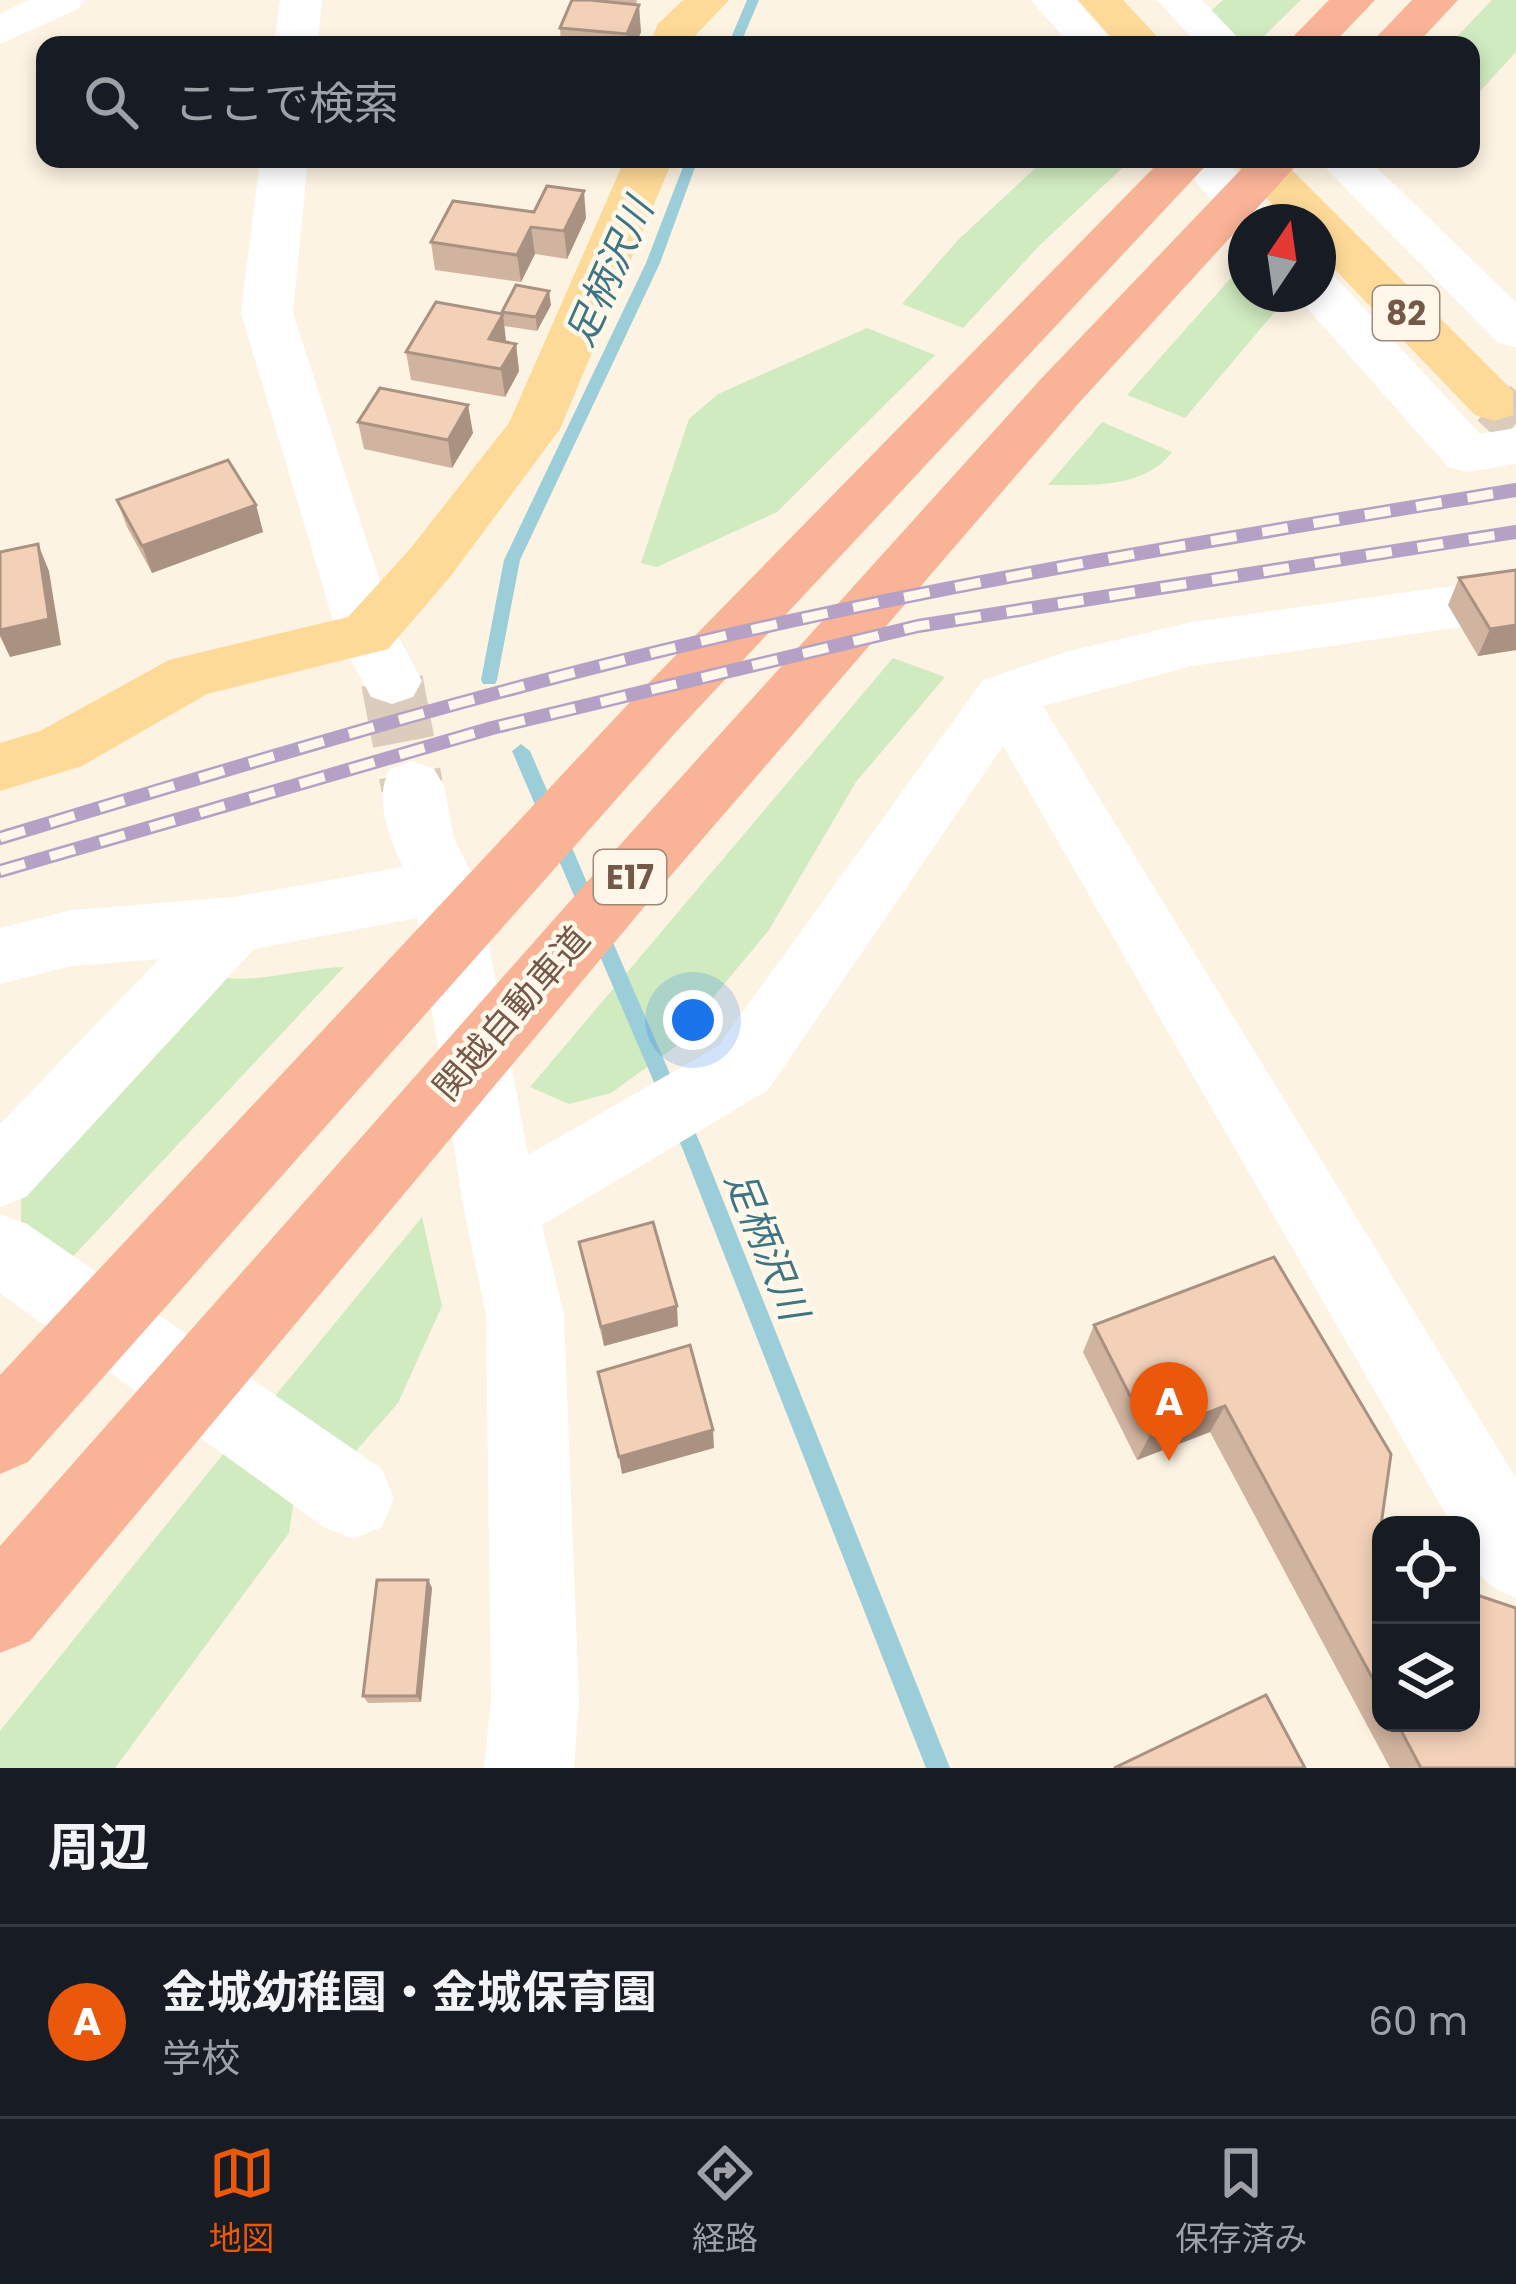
<!DOCTYPE html>
<html lang="ja">
<head>
<meta charset="utf-8">
<style>
	:root { --surface:#171b24; --page:#20242c; --text:#f1f3f6; --muted:#9ea1a6; --line:#363941; --accent:#ea580c }
	body { margin:0; font-family:Poppins,"Noto Sans JP",sans-serif; background:var(--page); color:var(--text) }
	.controls { position:absolute; right:36px; bottom:36px; display:grid; overflow:hidden; border-radius:24px; box-shadow:0 6px 18px #0003 }
	.controls button { width:108px; height:108px; display:grid; place-items:center; padding:0; border:0; border-bottom:3px solid var(--line); background:var(--surface); color:var(--text); font:60px sans-serif }
	.compass { position:absolute; left:1228px; top:204px; width:108px; height:108px; border-radius:50%; background:var(--surface); box-shadow:0 6px 18px #0003; rotate:13deg }
	.you { position:absolute; left:693px; top:1020px; width:42px; height:42px; margin:-30px; border:9px solid #fff; border-radius:50%; background:#1a73e8; box-shadow:0 0 0 18px #1a73e833 }
	.badge { display:grid; place-items:center; width:78px; height:78px; border-radius:50%; background:var(--accent); color:#fff; font-size:39px; font-weight:700 }
	.pin { position:absolute; translate:-50% -99px; filter:drop-shadow(0 3px 6px #0008) }
	.pin::after { content:''; position:absolute; top:63px; width:42px; height:36px; background:inherit; clip-path:polygon(0 0,100% 0,50% 100%) }
	.list { margin:0; padding:0; list-style:none }
	h2 { display:flex; justify-content:space-between; align-items:center; height:156px; margin:0; padding:0 48px; font-size:51px }
	h2 small { font-size:39px; font-weight:400; color:var(--muted) }
	.list li { display:grid; grid-template-columns:78px 1fr auto; gap:36px; align-items:center; box-sizing:border-box; height:192px; padding:0 48px; border-top:3px solid var(--line) }
	.list b { display:block; font-size:45px; white-space:nowrap }
	.list p { margin:0; font-size:39px; white-space:nowrap; color:var(--muted) }
	.list em { font-size:39px; font-style:normal; color:var(--muted) }
	.icon { flex:none; width:66px; height:66px; fill:none; stroke:currentColor; stroke-width:2; stroke-linecap:round; stroke-linejoin:round }
	.map { position:relative; flex:none; width:1516px; height:1768px; overflow:hidden }
	.search { position:absolute; background:var(--surface); box-shadow:0 6px 18px #0003; left:36px; right:36px; top:36px; height:132px; display:flex; align-items:center; gap:30px; box-sizing:border-box; padding:0 42px; border-radius:24px; color:var(--muted); font-size:45px }
	.sheet { height:348px; background:var(--surface) }
	nav { display:flex; justify-content:space-around; align-items:center; box-sizing:border-box; height:168px; border-top:3px solid var(--line); background:var(--surface); font-size:33px; color:var(--muted) }
	nav a { display:grid; justify-items:center; gap:6px }
	nav .on { color:var(--accent) }
	.map>svg:first-child { display:block }
	.green { fill:#d0ebc0 }
	.lines { fill:none; stroke-linecap:round; stroke-linejoin:round }
	.stream { fill:#9cced9; fill-rule:evenodd }
	.minor-tunnel { stroke:#dbccbc; stroke-width:62; stroke-dasharray:62 32; stroke-linecap:butt }
	.major-tunnel { stroke:#dbccbc; stroke-width:48; stroke-dasharray:48 24; stroke-linecap:butt }
	.minor { fill:#fff; fill-rule:evenodd }
	.major { fill:#feda98; fill-rule:evenodd }
	.highway { fill:#f9b397; fill-rule:evenodd }
	.rail-casing { stroke:#b6a1c6; stroke-width:14 }
	.rail { stroke:#fff7e9; stroke-width:9; stroke-dasharray:26; stroke-linecap:butt }
	.wall { fill:#d1b49f }
	.shaded-wall { fill:#aa9282 }
	.building { fill:#f3d1b9; stroke:#aa9282; stroke-width:3 }
	.labels { text-anchor:middle; stroke-width:9; stroke-linejoin:round; paint-order:stroke }
	.shield { fill:#fff7e9; stroke:#9e8878; stroke-width:3 }
	.shield-label { font-size:33px; font-weight:bold; fill:#755948 }
	.street-label { font-size:36px; fill:#755948; stroke:#fff7e9 }
	.water-label { font-size:39px; font-style:italic; fill:#3e7583; stroke:#fff7e9 }
</style>
</head>
<body>
<div class="map">
<svg width="1516" height="1768" viewBox="0 0 1516 1768">
	<rect width="100%" height="100%" fill="#fdf3e2"/>
	<!-- green -->
	<g class="green">
		<path d="M1223,0H1301L1255,45H1233L1203,18Z"/>
		<path d="M1492,0H1516V52L1471,101V45H1449Z"/>
		<path d="M1045,159H1132L1040,245L963,328L902,304L958,240Z"/>
		<path d="M1246,261V294H1290L1185,418L1127,395Z"/>
		<path d="M867,328L935,355L777,512L657,567L641,563L689,419L718,394Z"/>
		<path d="M1102,422L1172,452C1144,489 1091,485 1048,485Z"/>
		<path d="M893,658L945,677L856,782L769,930L715,995L701,1028L611,1093L569,1104L530,1087Z"/>
		<path d="M344,967L66,1264L21,1233V1194L224,978C266,982 303,968 344,967Z"/>
		<path d="M422,1217L442,1306L398,1403L355,1452L271,1401Z"/>
		<path d="M228,1448L295,1493L289,1533L115,1768H0V1731Z"/>
	</g>
	<g class="lines">
		<!-- stream -->
		<g class="stream">
			<path d="M747,0H759L740,45H728Z"/>
			<path d="M686,159H698L660,263L520,560L497,680L495,684H483L481,680L504,560L646,263Z"/>
			<path d="M521,744L530,751L703,1150L950,1768H926L683,1150L512,751Z"/>
		</g>
		<!-- minor-tunnel -->
		<path class="minor-tunnel" d="M392,681L412,786"/>
		<!-- major-tunnel -->
		<path class="major-tunnel" d="M1494,403L1516,424"/>
		<!-- minor -->
		<g class="minor">
			<path d="M29,0H84L78,9L0,44V14Z"/>
			<path d="M280,0H322L318,45H274Z"/>
			<path d="M1031,0H1076L1116,45H1070Z"/>
			<path d="M1157,0H1202L1245,45H1198Z"/>
			<path d="M260,159H308L293,313L397,634L422,681L413,697L392,704L371,697L337,634L241,313Z"/>
			<path d="M1175,159H1225L1281,222H1246V234L1240,232Z"/>
			<path d="M1317,159H1368L1516,302V347L1498,343Z"/>
			<path d="M1318,273L1336,278L1480,434L1516,428V464L1467,472L1448,467L1300,300L1296,294H1318Z"/>
			<path d="M1516,577V619L1192,666L1043,706L1516,1478V1598C1475,1581 1471,1569 1471,1525H1452L1003,746L768,1090L542,1225L564,1315L579,1701L574,1768H484L491,1701L486,1315L464,1210L417,918L254,949L26,1197L0,1207V1124L159,959L72,966L0,984V928L72,910L234,897L403,867C389,837 373,799 390,769L412,761L434,769L444,786L454,838L478,886L528,1155L718,1046L983,680L1066,652L1192,622Z"/>
			<path d="M0,1214L27,1224L382,1469L394,1498L382,1527L353,1539L324,1527L0,1293Z"/>
		</g>
		<!-- major -->
		<g class="major">
			<path d="M683,0H729L694,37L693,45H649L658,24Z"/>
			<path d="M1078,0H1123L1165,45H1118Z"/>
			<path d="M625,159H673L560,429L450,577L388,649L207,694L82,766L0,791V743L40,731L169,660L348,617L410,549L509,423Z"/>
			<path d="M1230,159H1281L1513,391V415L1494,421L1475,415L1318,252V222H1289Z"/>
		</g>
		<!-- highway -->
		<g class="highway">
			<path d="M1329,0H1375L1332,45H1285Z"/>
			<path d="M1412,0H1458L1416,45H1369Z"/>
			<path d="M1162,159H1212L675,733L28,1462L0,1474V1375L631,701Z"/>
			<path d="M1251,159H1302L1077,405L655,894L30,1641L0,1653V1546L609,857L1039,381Z"/>
		</g>
		<!-- rail casing -->
		<g class="rail-casing">
			<g id="rail">
				<path d="M0,838C251,762 503,685 759,628C1009,572 1263,532 1516,490"/>
				<path d="M0,871L492,728L918,626L1516,532"/>
			</g>
		</g>
		<!-- rail -->
		<use href="#rail" class="rail"/>
	</g>
	<!-- wall -->
	<g class="wall">
		<path d="M598,0H637L636,4L641,32L635,45H561L560,28Z"/>
		<path d="M586,218L567,259L535,254L521,282L435,270L431,242Z"/>
		<path d="M551,305L537,331L504,326L506,342L516,344L519,371L505,397L411,380L406,352L502,314V312Z"/>
		<path d="M358,422L473,433L452,468L364,449Z"/>
		<path d="M117,500L256,505L263,532L152,573L127,527Z"/>
		<path d="M1459,578L1516,650L1478,656L1448,605Z"/>
		<path d="M579,1242L678,1326L604,1346Z"/>
		<path d="M1274,1257L1376,1561L1381,1562V1723H1471L1516,1768H1390L1210,1432L1137,1460L1083,1352L1094,1325Z"/>
		<path d="M428,1580L432,1588L421,1702L368,1703L363,1696Z"/>
	</g>
	<!-- shaded-wall -->
	<g class="shaded-wall">
		<path d="M639,5L641,32L635,45H628L627,34Z"/>
		<path d="M584,191L586,218L567,259L564,231Z"/>
		<path d="M531,227L535,254L521,282L517,255Z"/>
		<path d="M549,291L551,305L537,331L536,317Z"/>
		<path d="M503,314L506,341L493,367L489,339Z"/>
		<path d="M516,344L519,371L505,397L501,369Z"/>
		<path d="M468,405L473,433L452,468L448,440Z"/>
		<path d="M256,505L263,532L152,573L142,546Z"/>
		<path d="M38,544L49,571L61,645L10,657L0,636V630Z"/>
		<path d="M1516,625V650L1478,656L1490,629Z"/>
		<path d="M677,1306L678,1326L604,1346L601,1327Z"/>
		<path d="M1225,1406L1210,1432L1137,1460L1150,1435Z"/>
		<path d="M713,1430L714,1448L622,1474L619,1457Z"/>
		<path d="M428,1580L432,1588L421,1702L417,1696Z"/>
	</g>
	<!-- building -->
	<g class="building">
		<path d="M572,0H590L639,5L627,34L560,28Z"/>
		<path d="M547,186L584,191L564,231L531,227L517,255L431,242L453,201L534,212Z"/>
		<path d="M516,285L549,291L536,317L502,312Z"/>
		<path d="M436,302L503,314L489,339L516,344L501,369L406,352Z"/>
		<path d="M380,388L468,405L448,440L358,422Z"/>
		<path d="M228,460L256,505L142,546L117,500Z"/>
		<path d="M38,544L49,619L0,630V552Z"/>
		<path d="M1516,570V625L1490,629L1459,578Z"/>
		<path d="M653,1222L677,1306L601,1327L579,1242Z"/>
		<path d="M1274,1257L1391,1454L1376,1561L1381,1562V1694L1225,1406L1150,1435L1094,1325Z"/>
		<path d="M690,1345L713,1430L619,1457L598,1372Z"/>
		<path d="M377,1580H428L417,1696H363Z"/>
		<path d="M1471,1593L1516,1608V1768H1421L1397,1723H1471Z"/>
		<path d="M1266,1695L1305,1768H1114Z"/>
	</g>
	<g class="labels">
		<!-- shield labels -->
		<g class="shield">
			<rect x="1373" y="286" width="66" height="54" rx="9"/>
			<rect x="594" y="850" width="72" height="54" rx="9"/>
		</g>
		<g class="shield-label">
			<text x="1406" y="325">82</text>
			<text x="630" y="889">E17</text>
		</g>
		<!-- street labels -->
		<g class="street-label">
			<text transform="translate(511 1013) rotate(-49)" y="13">関越自動車道</text>
		</g>
		<!-- water labels -->
		<g class="water-label">
			<text transform="translate(609 272) rotate(-66)" y="14">足柄沢川</text>
			<text transform="translate(767 1245) rotate(68)" y="14">足柄沢川</text>
		</g>
	</g>
</svg>
<div class="controls">
<button><svg class="icon" aria-label="locate" viewBox="0 0 24 24"><circle cx="12" cy="12" r="6"/><path d="M12 2v4M12 18v4M2 12h4M18 12h4"/></svg></button>
<button><svg class="icon" aria-label="layers" viewBox="0 0 24 24"><path d="M12 4l9 5-9 5-9-5zM3 14l9 5 9-5"/></svg></button>
</div>
<svg class="compass" viewBox="-18 -18 36 36"><path d="M0-13l5 13h-10z" fill="#e53935"/><path d="M0 13l5-13h-10z" fill="#9ea1a6"/></svg>
<div class="you"></div>
<div class="pin badge" style="left:1169px;top:1461px">A</div>
<div class="search"><svg class="icon" aria-label="search" viewBox="0 0 24 24"><circle cx="10" cy="10" r="6"/><path d="M15 15l6 6"/></svg>ここで検索</div>
</div>
<section class="sheet">
<h2>周辺<small></small></h2>
<ul class="list">
<li><span class="badge">A</span><div><b>金城幼稚園・金城保育園</b><p>学校</p></div><em>60 m</em></li>
</ul>
</section>
<nav>
<a class="on"><svg class="icon" aria-label="map" viewBox="0 0 24 24"><path d="M3 6l6-2 6 2 6-2v14l-6 2-6-2-6 2zM9 4v14M15 6v14"/></svg>地図</a>
<a><svg class="icon" aria-label="directions" viewBox="0 0 24 24"><path d="M12 3l9 9-9 9-9-9zM9 14v-3h6M13 9l2 2-2 2"/></svg>経路</a>
<a><svg class="icon" aria-label="saved" viewBox="0 0 24 24"><path d="M7 4h10v16l-5-4-5 4z"/></svg>保存済み</a>
</nav>
</body>
</html>
